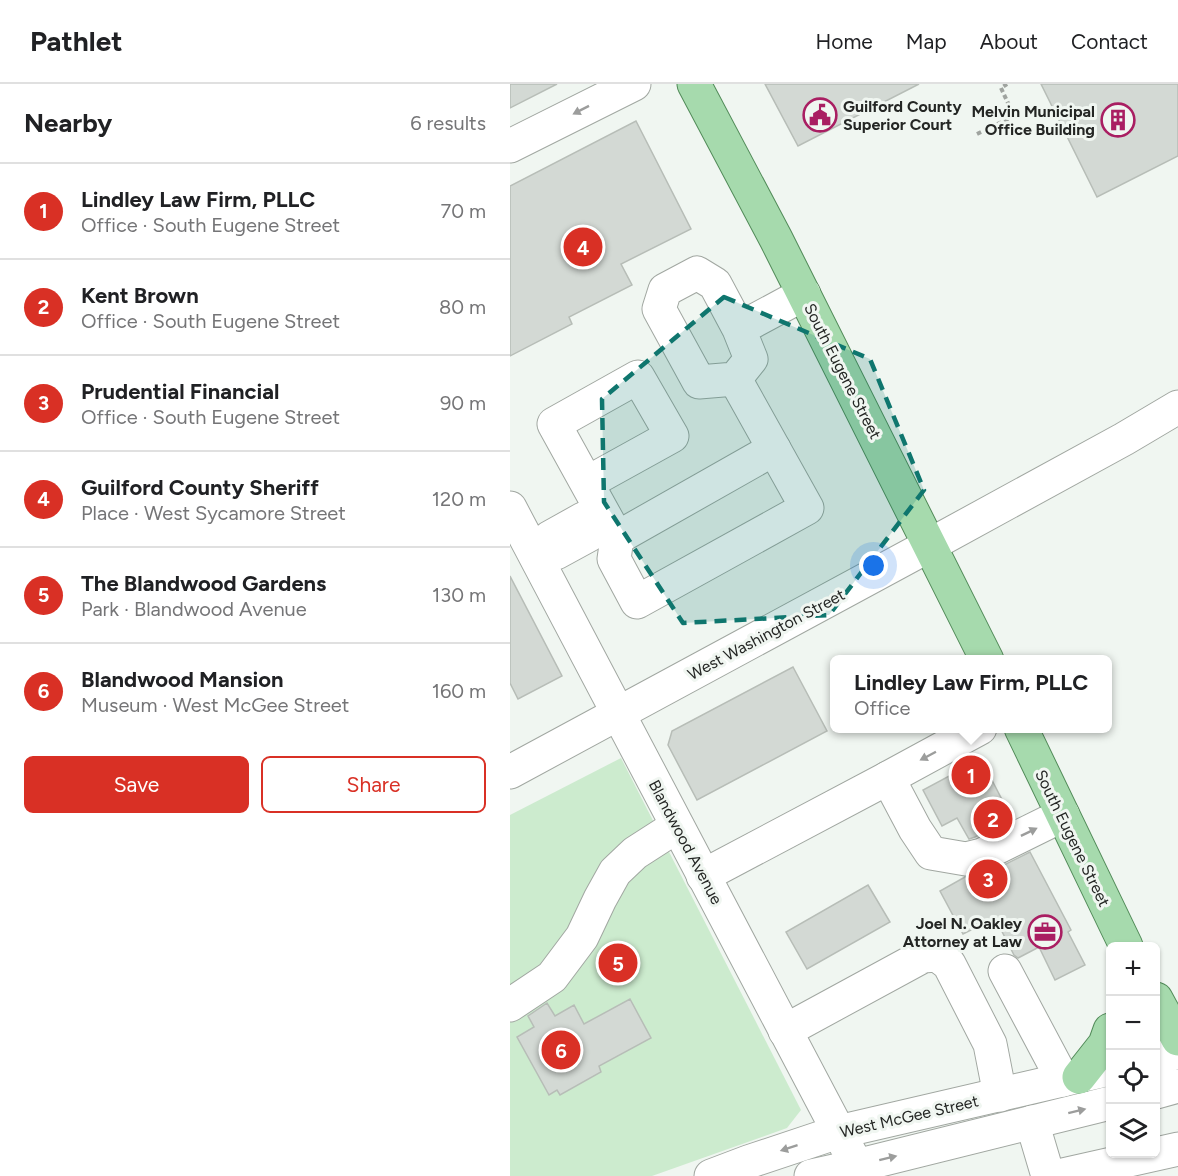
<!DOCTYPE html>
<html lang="en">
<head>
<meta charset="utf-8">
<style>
	:root { --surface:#fff; --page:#f2f2f2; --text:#202124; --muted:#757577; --line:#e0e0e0; --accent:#d93025 }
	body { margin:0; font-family:Figtree,sans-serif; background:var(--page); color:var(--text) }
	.controls { position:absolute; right:18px; bottom:18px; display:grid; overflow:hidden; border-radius:9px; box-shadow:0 2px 4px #0004 }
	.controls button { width:54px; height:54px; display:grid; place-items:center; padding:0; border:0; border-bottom:2px solid var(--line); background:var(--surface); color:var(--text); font:30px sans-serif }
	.you { position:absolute; left:364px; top:482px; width:21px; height:21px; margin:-15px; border:4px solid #fff; border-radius:50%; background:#1a73e8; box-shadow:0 0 0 9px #1a73e833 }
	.badge { display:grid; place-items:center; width:39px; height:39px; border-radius:50%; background:var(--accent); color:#fff; font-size:20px; font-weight:700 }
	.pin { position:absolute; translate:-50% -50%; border:3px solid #fff; box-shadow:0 2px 6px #0006 }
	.popup { position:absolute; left:320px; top:571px; width:282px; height:78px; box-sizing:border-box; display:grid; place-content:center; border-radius:9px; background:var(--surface); filter:drop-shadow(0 2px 4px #0005); font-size:20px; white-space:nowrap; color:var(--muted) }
	.popup b { font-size:22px; color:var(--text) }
	.popup::after { content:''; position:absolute; left:50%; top:100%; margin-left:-12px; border:12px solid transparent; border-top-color:var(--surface) }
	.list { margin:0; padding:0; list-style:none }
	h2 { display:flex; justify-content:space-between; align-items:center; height:78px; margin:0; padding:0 24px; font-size:26px }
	h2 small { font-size:20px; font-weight:400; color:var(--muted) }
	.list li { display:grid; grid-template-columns:39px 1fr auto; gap:18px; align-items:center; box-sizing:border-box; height:96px; padding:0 24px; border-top:2px solid var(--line) }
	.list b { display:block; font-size:22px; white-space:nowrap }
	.list p { margin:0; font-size:20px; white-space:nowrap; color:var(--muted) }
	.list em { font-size:20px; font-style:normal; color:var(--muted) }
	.actions { display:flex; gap:12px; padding:18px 24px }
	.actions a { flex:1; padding:14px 0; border:2px solid var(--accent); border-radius:9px; text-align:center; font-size:21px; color:var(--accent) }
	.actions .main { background:var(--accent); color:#fff }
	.icon { flex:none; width:33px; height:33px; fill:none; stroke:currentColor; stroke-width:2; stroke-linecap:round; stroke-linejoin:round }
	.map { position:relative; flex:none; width:668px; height:1092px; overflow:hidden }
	header { display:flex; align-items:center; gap:36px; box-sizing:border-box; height:84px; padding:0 30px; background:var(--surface); border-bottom:2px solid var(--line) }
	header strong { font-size:28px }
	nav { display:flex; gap:33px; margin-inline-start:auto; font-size:21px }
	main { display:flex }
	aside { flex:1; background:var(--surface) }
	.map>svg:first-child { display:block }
	.park { fill:#ccebce }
	.building { fill:#d3d9d4; stroke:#b7bdb7; stroke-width:1.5 }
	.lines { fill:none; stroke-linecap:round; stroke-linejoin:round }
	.minor-casing { stroke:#a1a7a1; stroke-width:35 }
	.major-casing { stroke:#528b59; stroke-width:35 }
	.path { stroke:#9fa39f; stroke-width:4; stroke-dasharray:4.5 3; stroke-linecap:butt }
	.minor { stroke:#fff; stroke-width:33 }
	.major { stroke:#a6daad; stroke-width:33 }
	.oneway { fill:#9c9d9c }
	.marked { fill:#0f766e; fill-opacity:0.2; stroke:#0f766e; stroke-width:4.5; stroke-dasharray:12 8; stroke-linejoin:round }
	.labels { text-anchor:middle; stroke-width:6; stroke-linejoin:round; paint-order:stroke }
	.poi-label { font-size:16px; font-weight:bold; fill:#242624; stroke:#f0f6f1; text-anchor:end }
	.street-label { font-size:16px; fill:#242624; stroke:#f0f6f1 }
</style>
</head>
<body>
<header>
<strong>Pathlet</strong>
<nav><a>Home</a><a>Map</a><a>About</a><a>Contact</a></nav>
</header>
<main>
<aside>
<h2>Nearby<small>6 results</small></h2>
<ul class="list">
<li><span class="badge">1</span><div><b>Lindley Law Firm, PLLC</b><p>Office · South Eugene Street</p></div><em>70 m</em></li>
<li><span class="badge">2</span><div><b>Kent Brown</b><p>Office · South Eugene Street</p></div><em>80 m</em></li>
<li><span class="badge">3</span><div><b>Prudential Financial</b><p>Office · South Eugene Street</p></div><em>90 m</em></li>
<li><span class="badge">4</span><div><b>Guilford County Sheriff</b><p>Place · West Sycamore Street</p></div><em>120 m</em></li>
<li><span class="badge">5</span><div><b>The Blandwood Gardens</b><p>Park · Blandwood Avenue</p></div><em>130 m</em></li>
<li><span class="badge">6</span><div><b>Blandwood Mansion</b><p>Museum · West McGee Street</p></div><em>160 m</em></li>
</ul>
<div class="actions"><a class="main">Save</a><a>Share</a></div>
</aside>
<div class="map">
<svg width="668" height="1092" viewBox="0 0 668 1092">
	<rect width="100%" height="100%" fill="#f0f6f1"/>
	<!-- park -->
	<path class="park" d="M111,674L291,1026L277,1044L142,1092H0V731Z"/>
	<!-- building -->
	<g class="building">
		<path d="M0,0H47L0,24Z"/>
		<path d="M255,0H409L288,62Z"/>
		<path d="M531,0H668V72L587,113Z"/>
		<path d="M126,37L181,145L111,180L122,201L59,233L62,240L0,272V102Z"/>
		<path d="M0,492L52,592L8,615L0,599Z"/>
		<path d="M283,583L317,647L187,716L158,661L162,647Z"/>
		<path d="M471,675L502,735L465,753L459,755L447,734L432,742L413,706Z"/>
		<path d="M520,768L561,846L558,848L575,881L545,896L529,863L508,874L504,871L485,834L453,850L430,807L455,793L480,788Z"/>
		<path d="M358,801L380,838L297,885L276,848Z"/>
		<path d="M120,915L141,954L89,982L91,988L50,1011L47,1006L39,1011L7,953L24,943L18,932L37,919L45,932L64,921L74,940Z"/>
	</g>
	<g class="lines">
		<!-- minor casing -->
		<g class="minor-casing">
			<g id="minor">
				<path d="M0,62L124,0"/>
				<path d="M229,245L241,275L225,295L189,298L149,225L155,206L187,189L205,200L229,245L294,210"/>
				<path d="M77,399L162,352L128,293L44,340L107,454L104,475L127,518L297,424L225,295"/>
				<path d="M0,424L352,1092"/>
				<path d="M83,440L73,435L39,454L33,467L46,469L79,451L83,440L95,433"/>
				<path d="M107,454L264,365"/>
				<path d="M470,644L378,694L405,745L421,769L456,775L472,771L553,731"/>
				<path d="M0,688L420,461L614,355L668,323"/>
				<path d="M193,792L378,694"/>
				<path d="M495,887L553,996"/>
				<path d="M0,921L42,893L72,853L90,815L105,788L125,769L167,742"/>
				<path d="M275,947L413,872L427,871L439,880L480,960L490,1011"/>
				<path d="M646,975L668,968"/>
				<path d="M646,1008L668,1002"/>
				<path d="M522,1038L538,1092"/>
				<path d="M201,1092L238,1078L328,1048L600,985"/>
				<path d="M301,1092L346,1082L600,1019"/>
				<path d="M548,1092L668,1065"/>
			</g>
		</g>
		<!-- major casing -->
		<g class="major-casing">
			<g id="major">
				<path d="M184,0L266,155L477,576"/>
				<path d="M511,644L616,862"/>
				<path d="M646,915L668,955"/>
				<path d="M569,993L595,960L600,946"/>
			</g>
		</g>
		<!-- path -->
		<path class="path" d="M467,50L504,32L491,4L497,0"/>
		<!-- minor -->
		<use href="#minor" class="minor"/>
		<!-- major -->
		<use href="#major" class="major"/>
	</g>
	<!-- one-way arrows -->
	<defs><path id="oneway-solid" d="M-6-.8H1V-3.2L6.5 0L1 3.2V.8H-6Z" transform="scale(1.5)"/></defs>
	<g class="oneway">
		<use href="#oneway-solid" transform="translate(71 26) rotate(153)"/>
		<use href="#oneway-solid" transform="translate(418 672) rotate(152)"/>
		<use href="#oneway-solid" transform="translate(519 748) rotate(-26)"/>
		<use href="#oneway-solid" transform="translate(567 1027) rotate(-14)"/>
		<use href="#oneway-solid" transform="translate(279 1064) rotate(162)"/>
		<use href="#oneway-solid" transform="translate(378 1074) rotate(-14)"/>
	</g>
	<!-- marked area -->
	<path class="marked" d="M214,213L360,275L414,406L319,531L173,539L94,418L92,315Z"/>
	<!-- icons -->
	<defs>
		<g id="civic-ring" transform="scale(1.725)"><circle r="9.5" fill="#f0f6f1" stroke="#a91e62" stroke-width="1.5"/><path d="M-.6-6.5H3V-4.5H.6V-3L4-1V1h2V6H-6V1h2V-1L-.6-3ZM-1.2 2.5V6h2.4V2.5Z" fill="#a91e62"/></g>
		<g id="building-ring" transform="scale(1.725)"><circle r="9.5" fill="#f0f6f1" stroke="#a91e62" stroke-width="1.5"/><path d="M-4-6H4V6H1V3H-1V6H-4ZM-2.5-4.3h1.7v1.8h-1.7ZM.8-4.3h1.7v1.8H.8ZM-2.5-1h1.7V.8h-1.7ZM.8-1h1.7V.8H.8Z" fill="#a91e62"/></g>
		<g id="office-ring" transform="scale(1.725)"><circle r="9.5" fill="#f0f6f1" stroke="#a91e62" stroke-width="1.5"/><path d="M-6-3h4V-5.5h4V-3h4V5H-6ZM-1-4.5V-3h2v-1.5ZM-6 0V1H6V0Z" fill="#a91e62"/></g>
	</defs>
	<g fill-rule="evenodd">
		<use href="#civic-ring" x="310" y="31"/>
		<use href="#building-ring" x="608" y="36"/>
		<use href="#office-ring" x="535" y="848"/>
	</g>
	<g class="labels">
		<!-- poi labels -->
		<g class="poi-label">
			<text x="333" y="28" text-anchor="start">Guilford County<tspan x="333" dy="18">Superior Court</tspan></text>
			<text x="585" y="33">Melvin Municipal<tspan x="585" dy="18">Office Building</tspan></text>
			<text x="512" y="845">Joel N. Oakley<tspan x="512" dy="18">Attorney at Law</tspan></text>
		</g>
		<!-- street labels -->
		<g class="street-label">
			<text transform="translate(333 287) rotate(63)" y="6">South Eugene Street</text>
			<text transform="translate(256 550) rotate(-28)" y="6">West Washington Street</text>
			<text transform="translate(563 754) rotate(64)" y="6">South Eugene Street</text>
			<text transform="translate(176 758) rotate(62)" y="6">Blandwood Avenue</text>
			<text transform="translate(399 1032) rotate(-13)" y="6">West McGee Street</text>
		</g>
	</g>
</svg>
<div class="controls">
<button>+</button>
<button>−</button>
<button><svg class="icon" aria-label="locate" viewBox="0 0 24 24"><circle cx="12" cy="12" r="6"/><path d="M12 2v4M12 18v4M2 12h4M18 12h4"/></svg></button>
<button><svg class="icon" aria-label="layers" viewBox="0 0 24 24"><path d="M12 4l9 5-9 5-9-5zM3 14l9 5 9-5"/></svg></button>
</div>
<div class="you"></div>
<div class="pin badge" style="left:461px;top:691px">1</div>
<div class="popup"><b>Lindley Law Firm, PLLC</b>Office</div>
<div class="pin badge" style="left:483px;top:735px">2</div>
<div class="pin badge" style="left:478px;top:795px">3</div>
<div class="pin badge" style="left:73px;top:163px">4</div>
<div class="pin badge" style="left:108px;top:879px">5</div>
<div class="pin badge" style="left:51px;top:966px">6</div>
</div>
</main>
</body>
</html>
